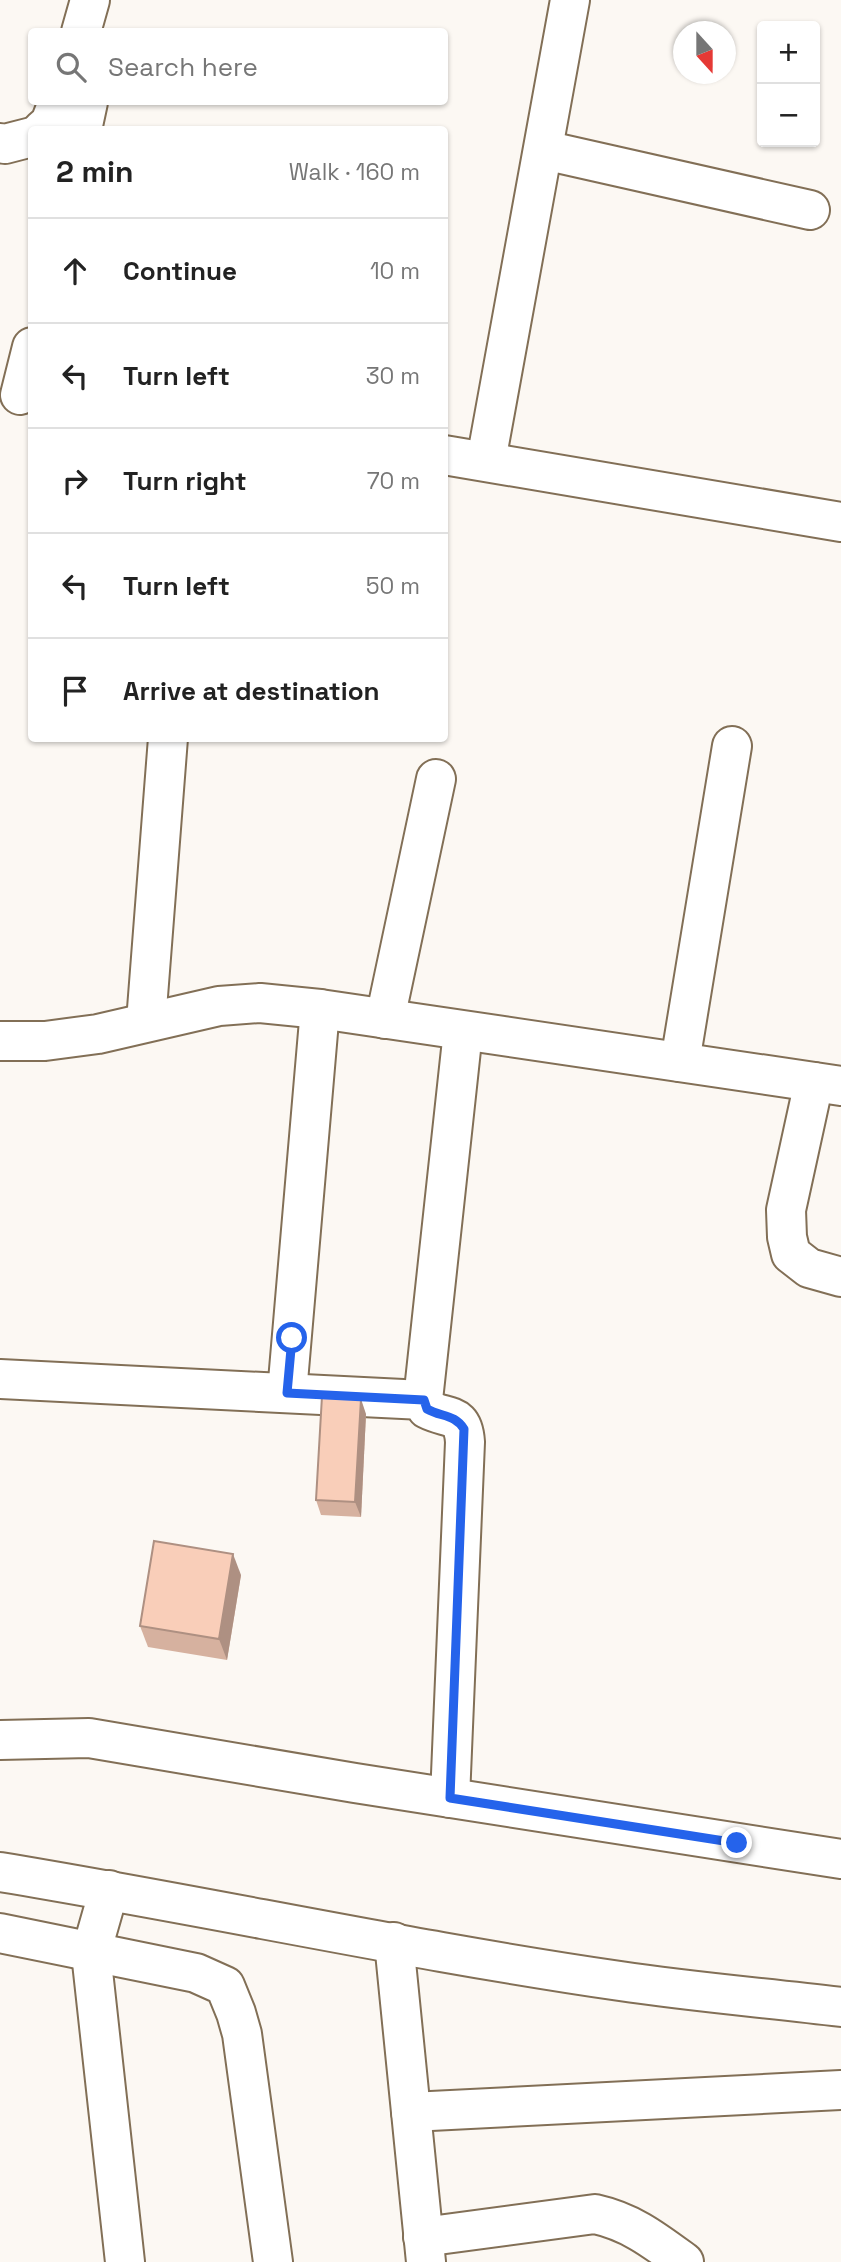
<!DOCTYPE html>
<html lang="en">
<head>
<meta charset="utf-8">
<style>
	:root { --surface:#fff; --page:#f6f6f6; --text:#222; --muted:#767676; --line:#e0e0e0 }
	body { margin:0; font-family:"Space Grotesk",sans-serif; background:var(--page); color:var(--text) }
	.controls { position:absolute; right:21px; top:21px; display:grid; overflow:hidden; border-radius:7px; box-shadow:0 2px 5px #0004 }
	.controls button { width:63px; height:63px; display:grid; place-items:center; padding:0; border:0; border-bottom:2px solid var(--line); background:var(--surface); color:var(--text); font:35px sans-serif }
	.compass { position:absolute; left:673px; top:21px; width:63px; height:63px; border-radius:50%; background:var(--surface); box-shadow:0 2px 5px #0004; rotate:159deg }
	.stop { position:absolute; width:21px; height:21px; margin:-16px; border:5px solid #2563eb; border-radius:50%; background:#fff }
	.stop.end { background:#2563eb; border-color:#fff; box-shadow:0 2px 7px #0008 }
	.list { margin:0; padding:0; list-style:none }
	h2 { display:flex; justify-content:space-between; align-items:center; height:91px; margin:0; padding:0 28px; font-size:30px }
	h2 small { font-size:23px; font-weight:400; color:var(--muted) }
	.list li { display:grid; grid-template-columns:46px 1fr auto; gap:21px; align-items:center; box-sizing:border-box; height:105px; padding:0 28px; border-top:2px solid var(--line) }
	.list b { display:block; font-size:26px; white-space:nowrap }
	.list em { font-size:23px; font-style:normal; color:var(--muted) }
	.icon { flex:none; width:38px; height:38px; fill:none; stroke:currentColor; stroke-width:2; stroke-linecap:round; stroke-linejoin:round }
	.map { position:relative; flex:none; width:841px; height:2262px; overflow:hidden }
	.search { position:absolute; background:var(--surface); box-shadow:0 2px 5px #0004; left:28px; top:28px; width:420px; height:77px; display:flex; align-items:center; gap:18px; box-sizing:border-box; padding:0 24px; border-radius:7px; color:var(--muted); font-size:26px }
	.panel { position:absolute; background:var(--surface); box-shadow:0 2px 5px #0004; left:28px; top:126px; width:420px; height:616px; border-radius:7px }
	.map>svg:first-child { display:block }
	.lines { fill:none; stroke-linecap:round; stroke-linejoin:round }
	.minor-casing { stroke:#826f56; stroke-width:42 }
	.minor { stroke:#fff; stroke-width:38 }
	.wall { fill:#d6b19f }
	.shaded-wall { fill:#ae9082 }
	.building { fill:#f9ceb9; stroke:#ae9082; stroke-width:2 }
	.route { stroke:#2563eb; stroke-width:9 }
</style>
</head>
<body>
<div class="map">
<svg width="841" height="2262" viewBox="0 0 841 2262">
	<rect width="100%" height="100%" fill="#fcf8f3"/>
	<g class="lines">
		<!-- minor casing -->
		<g class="minor-casing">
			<g id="minor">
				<path d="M81,32L90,0"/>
				<path d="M42,130L50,123L58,102"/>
				<path d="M82,130L88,102"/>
				<path d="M0,143L5,144L32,137"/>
				<path d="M544,150L810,210"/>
				<path d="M20,395L32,347"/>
				<path d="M444,455L841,522"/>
				<path d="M486,461L570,0"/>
				<path d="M385,1019L436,779"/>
				<path d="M146,1022L168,738"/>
				<path d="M0,1041H45L98,1034L219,1006L260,1003L320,1009L841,1086"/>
				<path d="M680,1062L732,746"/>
				<path d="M814,1082L786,1210L787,1237L791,1254L809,1268L841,1277"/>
				<path d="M0,1379L423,1400"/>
				<path d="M287,1393L320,1009"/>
				<path d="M0,1740L89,1738L355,1783L841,1859"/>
				<path d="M450,1798L465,1442C463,1411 448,1420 427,1409L423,1400L463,1031"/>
				<path d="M0,1872C207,1906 413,1951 620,1981C693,1992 768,1998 841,2007"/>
				<path d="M109,1890L91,1953L125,2262"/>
				<path d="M0,1933L196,1973L225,1986L236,2013L242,2034L273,2262"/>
				<path d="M394,1942L426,2262"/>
				<path d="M411,2112L841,2090"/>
				<path d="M423,2237L595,2214C631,2222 654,2240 684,2262"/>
			</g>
		</g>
		<!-- minor -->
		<use href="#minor" class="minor"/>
	</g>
	<!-- wall -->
	<g class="wall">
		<path d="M366,1414L361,1517L321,1515L316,1500Z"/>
		<path d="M241,1575L227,1660L148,1647L140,1626Z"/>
	</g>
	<!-- shaded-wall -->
	<g class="shaded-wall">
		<path d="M361,1399L366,1414L361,1517L355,1502Z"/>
		<path d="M233,1554L241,1575L227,1660L219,1639Z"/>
	</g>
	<!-- building -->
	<g class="building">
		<path d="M322,1396L361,1399L355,1502L316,1500Z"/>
		<path d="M154,1541L233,1554L219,1639L140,1626Z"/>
	</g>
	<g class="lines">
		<!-- route -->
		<path class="route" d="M292,1338L287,1393L424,1400L427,1409C441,1417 455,1414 464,1429L450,1798L737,1843"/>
	</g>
</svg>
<div class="controls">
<button>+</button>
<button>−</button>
</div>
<svg class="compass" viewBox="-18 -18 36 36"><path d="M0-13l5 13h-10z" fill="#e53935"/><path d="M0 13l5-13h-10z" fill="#767676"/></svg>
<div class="stop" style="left:292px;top:1338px"></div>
<div class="stop end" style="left:737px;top:1843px"></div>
<div class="search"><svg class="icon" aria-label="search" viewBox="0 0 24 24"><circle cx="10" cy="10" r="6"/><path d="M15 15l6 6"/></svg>Search here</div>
<section class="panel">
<h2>2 min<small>Walk · 160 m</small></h2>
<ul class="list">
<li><svg class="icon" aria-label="ahead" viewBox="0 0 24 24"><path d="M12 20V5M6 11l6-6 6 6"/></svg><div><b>Continue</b></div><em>10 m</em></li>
<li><svg class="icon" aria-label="left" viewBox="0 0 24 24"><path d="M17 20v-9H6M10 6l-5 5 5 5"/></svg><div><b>Turn left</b></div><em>30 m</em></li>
<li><svg class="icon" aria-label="right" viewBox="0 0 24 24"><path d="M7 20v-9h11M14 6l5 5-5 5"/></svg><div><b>Turn right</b></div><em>70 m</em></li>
<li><svg class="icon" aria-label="left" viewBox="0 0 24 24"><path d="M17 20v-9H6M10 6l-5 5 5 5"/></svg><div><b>Turn left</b></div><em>50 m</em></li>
<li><svg class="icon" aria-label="arrive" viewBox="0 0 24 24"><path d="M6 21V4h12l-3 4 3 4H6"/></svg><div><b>Arrive at destination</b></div></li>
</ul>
</section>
</div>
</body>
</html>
